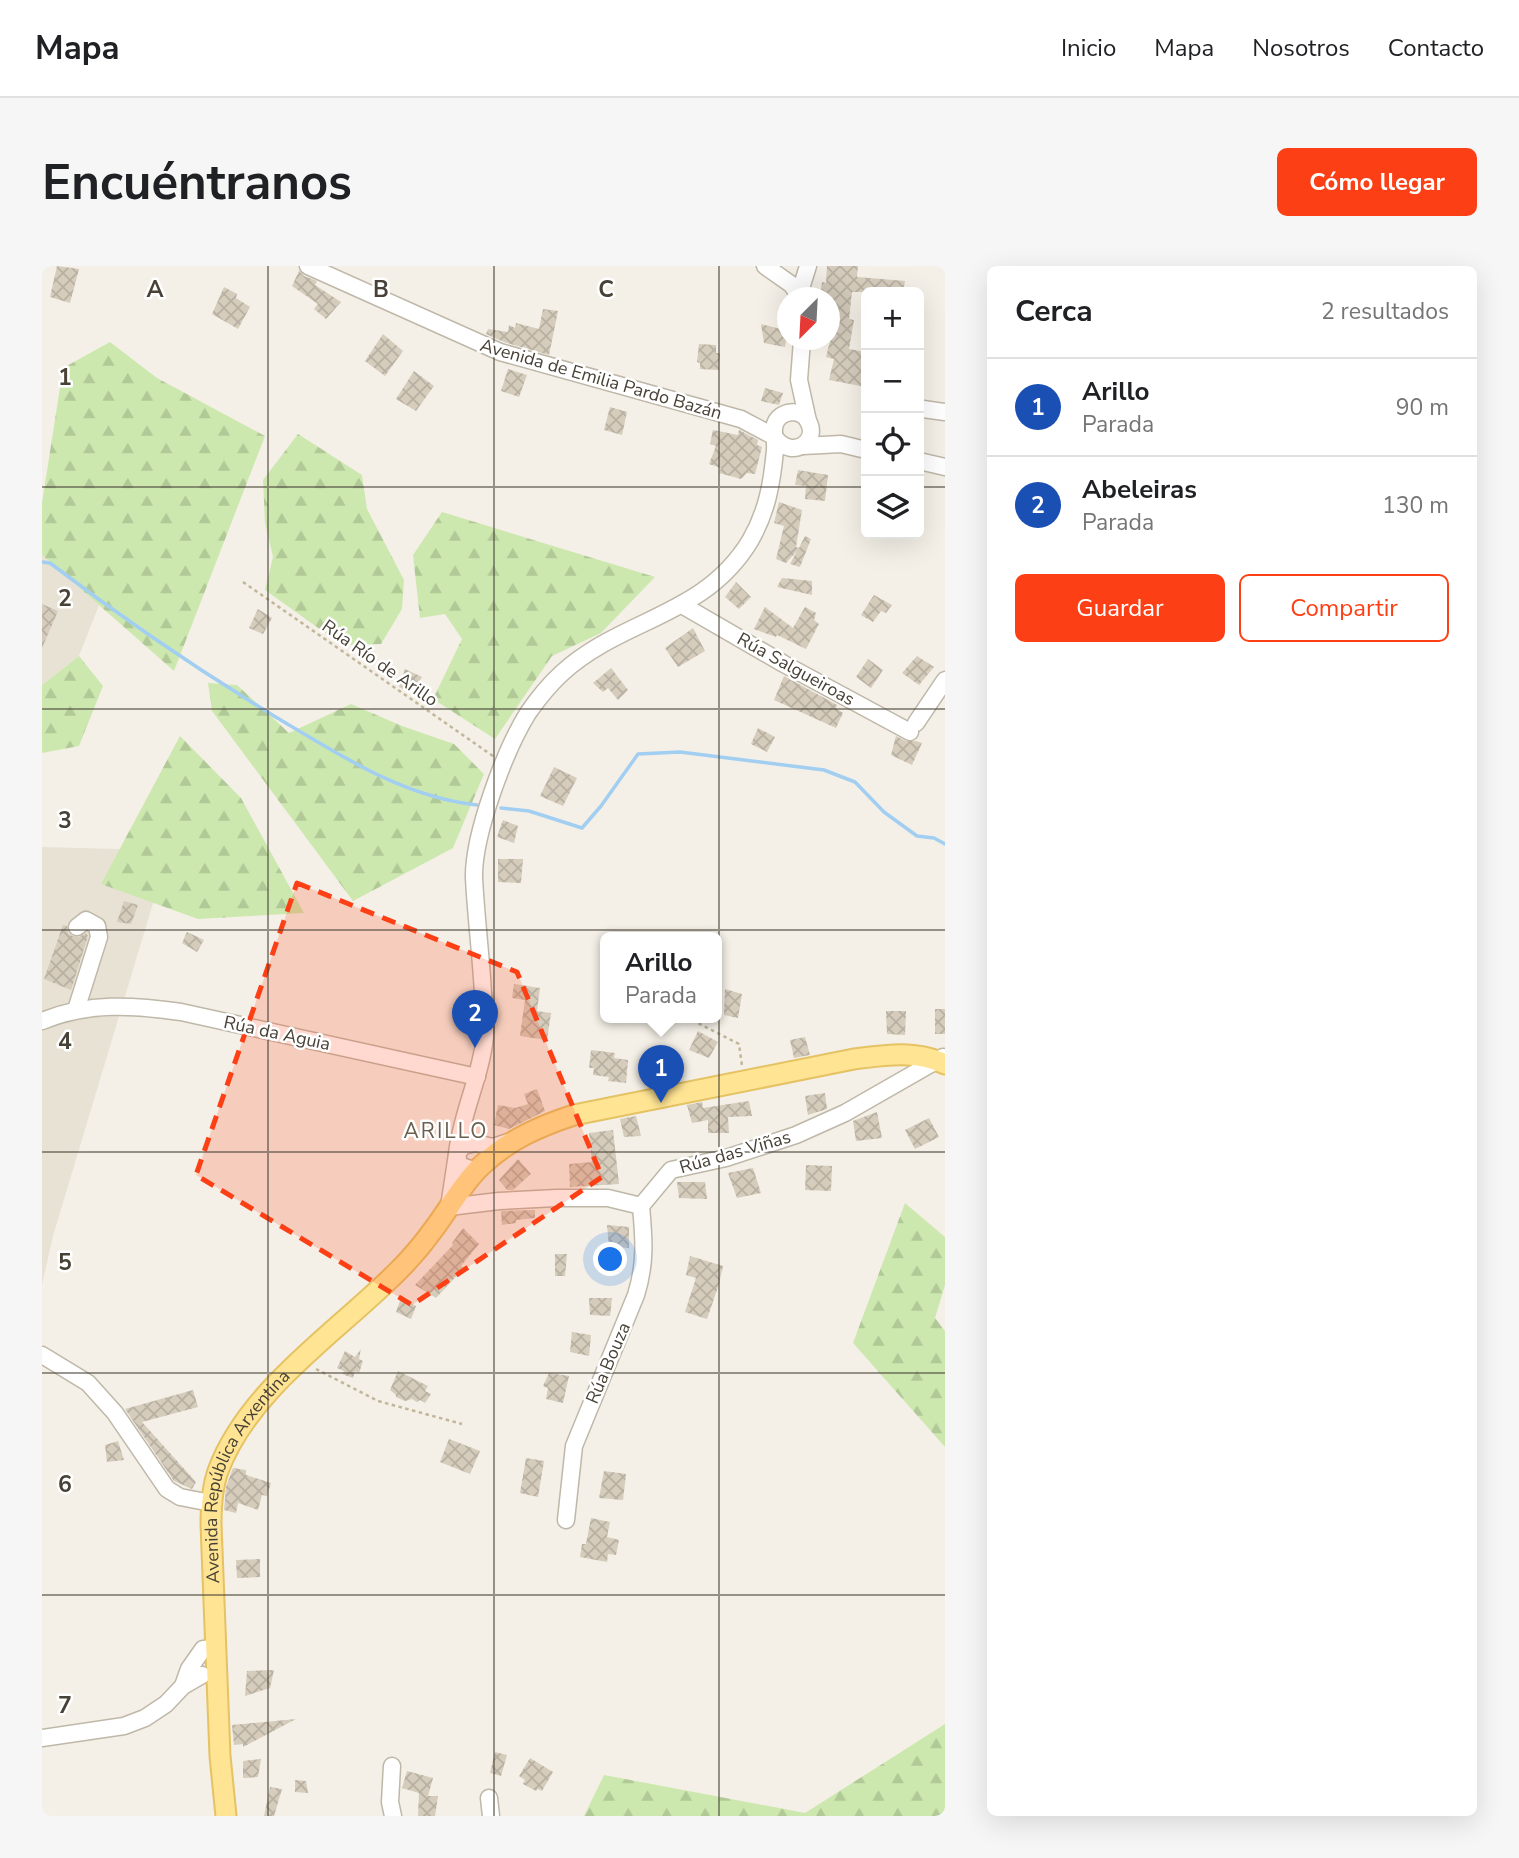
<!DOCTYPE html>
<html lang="es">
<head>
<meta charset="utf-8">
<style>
	:root { --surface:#fff; --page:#f6f6f6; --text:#202124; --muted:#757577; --line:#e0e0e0; --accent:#fd3f15 }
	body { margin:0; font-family:"Nunito Sans",sans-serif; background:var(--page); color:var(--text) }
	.controls { position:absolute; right:21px; top:21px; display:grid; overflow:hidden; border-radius:10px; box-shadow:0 7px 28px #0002 }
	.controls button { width:63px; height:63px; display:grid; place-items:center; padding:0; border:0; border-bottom:2px solid var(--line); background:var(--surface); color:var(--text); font:35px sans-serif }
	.compass { position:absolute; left:735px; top:21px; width:63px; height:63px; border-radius:50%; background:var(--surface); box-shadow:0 7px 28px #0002; rotate:204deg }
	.you { position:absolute; left:569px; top:994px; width:24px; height:24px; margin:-18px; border:5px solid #fff; border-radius:50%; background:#1a73e8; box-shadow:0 0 0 10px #1a73e833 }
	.badge { display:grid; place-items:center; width:46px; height:46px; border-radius:50%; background:var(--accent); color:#fff; font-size:23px; font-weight:700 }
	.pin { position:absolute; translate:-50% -58px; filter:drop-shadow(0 2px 4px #0008) }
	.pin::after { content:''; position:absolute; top:37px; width:24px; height:21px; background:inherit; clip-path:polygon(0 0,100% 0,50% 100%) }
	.popup { position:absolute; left:558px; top:666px; width:122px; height:91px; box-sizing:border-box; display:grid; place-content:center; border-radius:10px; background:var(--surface); filter:drop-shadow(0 2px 5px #0005); font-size:23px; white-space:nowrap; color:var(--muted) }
	.popup b { font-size:26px; color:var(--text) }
	.popup::after { content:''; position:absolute; left:50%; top:100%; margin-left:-14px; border:14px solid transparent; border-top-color:var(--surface) }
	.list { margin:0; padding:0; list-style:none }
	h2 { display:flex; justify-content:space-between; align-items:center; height:91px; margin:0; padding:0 28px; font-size:30px }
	h2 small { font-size:23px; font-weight:400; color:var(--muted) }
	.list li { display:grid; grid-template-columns:46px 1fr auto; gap:21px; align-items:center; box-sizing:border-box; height:98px; padding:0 28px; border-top:2px solid var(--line) }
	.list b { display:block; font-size:26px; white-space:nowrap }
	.list p { margin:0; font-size:23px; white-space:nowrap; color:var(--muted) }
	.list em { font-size:23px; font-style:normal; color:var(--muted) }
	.actions { display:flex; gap:14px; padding:21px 28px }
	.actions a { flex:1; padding:16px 0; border:2px solid var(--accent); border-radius:10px; text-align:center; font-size:24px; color:var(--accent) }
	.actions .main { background:var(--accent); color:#fff }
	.icon { flex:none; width:38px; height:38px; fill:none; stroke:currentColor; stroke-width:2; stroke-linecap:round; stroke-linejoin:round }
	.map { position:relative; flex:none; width:903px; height:1550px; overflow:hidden; border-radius:10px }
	header { display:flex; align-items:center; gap:42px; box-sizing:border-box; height:98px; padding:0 35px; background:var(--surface); border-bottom:2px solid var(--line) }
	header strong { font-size:33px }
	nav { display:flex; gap:38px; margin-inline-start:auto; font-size:24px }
	.intro { display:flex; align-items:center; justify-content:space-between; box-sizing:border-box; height:168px; padding:0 42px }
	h1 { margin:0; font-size:49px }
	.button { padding:18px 32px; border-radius:10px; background:var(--accent); color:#fff; font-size:24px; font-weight:700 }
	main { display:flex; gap:42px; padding:0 42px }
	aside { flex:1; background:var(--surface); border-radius:10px; box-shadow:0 7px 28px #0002 }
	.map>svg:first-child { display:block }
	.residential { fill:#e8e2d5 }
	.forest { fill:url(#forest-firs) }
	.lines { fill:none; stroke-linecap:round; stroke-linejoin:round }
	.stream { stroke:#a2cef1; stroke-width:3.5 }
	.building { fill:url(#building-cross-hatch) }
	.minor-casing { stroke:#bfb8a9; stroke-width:19 }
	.major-casing { stroke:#e5c263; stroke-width:23 }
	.path { stroke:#c1b59a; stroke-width:2.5; stroke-dasharray:3.5 3.5; stroke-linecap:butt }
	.minor { stroke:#fff; stroke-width:16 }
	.major { stroke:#ffe494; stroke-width:19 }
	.marked { fill:#fd3f15; fill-opacity:0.2; stroke:#fd3f15; stroke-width:5; stroke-dasharray:14 9; stroke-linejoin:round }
	.grid { fill:none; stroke:#474136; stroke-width:2; stroke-opacity:0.55 }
	.labels { text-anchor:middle; stroke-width:5; stroke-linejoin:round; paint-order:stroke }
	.street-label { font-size:18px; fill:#474136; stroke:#fff }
	.quarter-label { font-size:21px; letter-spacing:2px; fill:#6a5f4d; stroke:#fff }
	.grid-label { font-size:23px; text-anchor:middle; font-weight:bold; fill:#474136; stroke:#fff; stroke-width:5; stroke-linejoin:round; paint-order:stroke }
</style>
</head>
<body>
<header>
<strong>Mapa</strong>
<nav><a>Inicio</a><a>Mapa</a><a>Nosotros</a><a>Contacto</a></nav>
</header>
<div class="intro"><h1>Encuéntranos</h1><a class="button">Cómo llegar</a></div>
<main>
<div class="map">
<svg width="903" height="1550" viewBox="0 0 903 1550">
	<defs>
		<pattern id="forest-firs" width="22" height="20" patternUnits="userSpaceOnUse" patternTransform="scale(1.75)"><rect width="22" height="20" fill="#cde8af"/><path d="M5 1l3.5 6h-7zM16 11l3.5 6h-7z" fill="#b1c897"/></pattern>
		<pattern id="building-cross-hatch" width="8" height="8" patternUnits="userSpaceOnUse" patternTransform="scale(1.75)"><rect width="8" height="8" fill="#d5ccbc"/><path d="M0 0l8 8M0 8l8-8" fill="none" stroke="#b8b0a2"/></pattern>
	</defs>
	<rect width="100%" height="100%" fill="#f4f0e7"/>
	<!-- residential -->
	<g class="residential">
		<path d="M0,289L57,339L37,390L0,419Z"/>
		<path d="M0,581L77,583L124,594L11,970L0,1019Z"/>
	</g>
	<!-- forest -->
	<g class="forest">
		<path d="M68,76L115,112L223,170L132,405L0,289V237L21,102Z"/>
		<path d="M256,168L320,209L325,243L362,314L360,343L339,378L300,379L223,324L231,291L223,257L221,214Z"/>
		<path d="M400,246L613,311L559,367L510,390L453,473L391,433L420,373L403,348L378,352L371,289Z"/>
		<path d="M37,390L61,420L37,480L0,487V419Z"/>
		<path d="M166,417L195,419L247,467L309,438L360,460L412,478L442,508L411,582L311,635L170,445Z"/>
		<path d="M138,470L199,532L262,647L156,653L59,618Z"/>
		<path d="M863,937L903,971V1019L893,1052L903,1065V1181L811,1077Z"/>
		<path d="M903,1458V1550H542L562,1509L763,1547Z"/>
	</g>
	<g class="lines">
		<!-- stream -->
		<g class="stream">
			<path d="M0,296L8,297C80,352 155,403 232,450C296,488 360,531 435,539"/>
			<path d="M459,542L487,545L540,562L559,540L596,488L638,486L782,504L813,516L842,546L875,570L892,572L903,578"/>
		</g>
	</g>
	<!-- building -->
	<g class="building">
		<path d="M15,0L37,3L28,37L8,31Z"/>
		<path d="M785,0H816L815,11L863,15L861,26H810L807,53L812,54L807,83L824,86V121L787,114L792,93L784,91L788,75V32H778L780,16L784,17Z"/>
		<path d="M257,5L262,10L275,15L273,19L299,36L284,53L272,43L276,38L250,20Z"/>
		<path d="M182,21L195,28L194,32L208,41L196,63L170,48Z"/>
		<path d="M501,43L516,45L507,89L462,76L444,68L446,63L466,66L467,59L473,62L474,57L497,63Z"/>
		<path d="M719,58L746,65L743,81L722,77Z"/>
		<path d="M341,68L361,85L343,110L323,95Z"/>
		<path d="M657,78L674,79V87H678L677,104L658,103V97L655,96Z"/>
		<path d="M466,103L485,109L477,131L459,125Z"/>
		<path d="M372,105L392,120L374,145L354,133Z"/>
		<path d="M723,122L741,127L737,139L719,135Z"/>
		<path d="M568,141L585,146L580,169L562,164Z"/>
		<path d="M671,164L696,169L697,164L716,174L715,179L720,181L713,208L705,207L699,213L677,207L679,202L667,198L674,180L668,178Z"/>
		<path d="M756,204L786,209L783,235L763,233L764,220L753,219Z"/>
		<path d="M737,236L760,244L754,281L757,282L763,270L769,273L758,301L748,298L755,285L744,297L734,293L742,260L732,257Z"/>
		<path d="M740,312L770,315V329L735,321Z"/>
		<path d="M694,316L709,331L697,343L683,331Z"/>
		<path d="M832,329L850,339L844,347L839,345L831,356L819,349Z"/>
		<path d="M0,338L16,345L0,382Z"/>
		<path d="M723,341L751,362L763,341L774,347L772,354L777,358L764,383L735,369L734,371L712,363Z"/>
		<path d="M216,343L230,352L221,368L207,362Z"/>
		<path d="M651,362L663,385L636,401L623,382Z"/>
		<path d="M875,390L892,401L877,419L860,407Z"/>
		<path d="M826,393L841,404L829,422L814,411Z"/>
		<path d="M569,402L586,424L576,434L566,422L561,426L551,417Z"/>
		<path d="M363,403L380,411L370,427L357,421Z"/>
		<path d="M742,410L795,439L794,442L801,447L794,462L732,434Z"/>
		<path d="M716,462L733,471L725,486L709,478Z"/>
		<path d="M854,470L864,475H874L880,477L870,499L849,489Z"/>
		<path d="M512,501L535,512L521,540L498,530Z"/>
		<path d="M461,554L476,560L472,577L455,571Z"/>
		<path d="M456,593H481L479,617L456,616Z"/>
		<path d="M82,635L96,639L89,658L75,656Z"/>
		<path d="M21,659L25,660L26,667L30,670L37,671L44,667L46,670L29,724L2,713Z"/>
		<path d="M145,666L162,674L155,686L140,677Z"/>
		<path d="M472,718L498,722L495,745L509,747L505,774L478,770L483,734L470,732Z"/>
		<path d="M683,723L700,728L696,752L682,749Z"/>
		<rect x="893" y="743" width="10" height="25"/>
		<path d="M844,745H864L863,769L845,768Z"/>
		<path d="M656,765L676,776L667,792L647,784Z"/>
		<path d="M763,771L768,789L752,792L748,774Z"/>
		<path d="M549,784L573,787L572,792L586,794L584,817L566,815L567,811L551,809L552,802H547Z"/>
		<path d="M495,823L503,845L467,863L452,859L456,839L473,842L486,838L482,828Z"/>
		<path d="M783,827L785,843L766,849L763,830Z"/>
		<path d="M707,835L710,850L686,851L687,867H666V854L650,857L645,839L660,836L661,842Z"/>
		<path d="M835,846L840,872L814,875L811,855Z"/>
		<path d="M594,850L599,870L582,871L578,853Z"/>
		<path d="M887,852L897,871L873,883L863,864Z"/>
		<path d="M571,864L577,918L528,921L527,898L550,896L547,867Z"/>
		<path d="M476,893L489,908L471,924H465L457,914Z"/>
		<path d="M764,899L790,900L789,925L763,924Z"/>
		<path d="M711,902L719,927L695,932L686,907Z"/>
		<path d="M635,916H663L665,933L637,932Z"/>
		<path d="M493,944V952L474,954V957L460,959L459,945Z"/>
		<path d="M565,959L587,961V982L567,981Z"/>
		<path d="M421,962L437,978L419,1000L422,1002L394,1032L373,1019L411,979L410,977Z"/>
		<path d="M513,988H525L523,1010H513Z"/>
		<path d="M648,990L681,1000L677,1018L665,1053L643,1046L654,1012L644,1009Z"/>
		<path d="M359,1032L374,1040L369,1053L354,1046Z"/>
		<path d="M547,1032H570L568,1050L548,1049Z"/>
		<path d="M530,1066L549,1069L547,1090L528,1086Z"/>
		<path d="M319,1083L317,1093L321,1095L317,1107L313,1105L311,1112L300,1108L302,1105L295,1102L303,1085L313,1091Z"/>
		<path d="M356,1105L386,1120L383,1125L389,1128L383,1137L378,1134L375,1136L370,1133L363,1135L354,1131V1129L348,1124Z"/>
		<path d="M507,1107L527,1110L521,1137L504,1133L506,1122L501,1120Z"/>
		<path d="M151,1124L156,1141L100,1156L154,1216L150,1223L132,1215L83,1143Z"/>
		<path d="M407,1173L438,1185L428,1208L398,1196Z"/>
		<path d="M76,1175L82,1194L65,1196L63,1179Z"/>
		<path d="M484,1192L502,1195L496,1231L478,1227Z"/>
		<path d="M191,1202L204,1204V1209L229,1217L225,1230L220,1229L216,1244L196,1237L194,1247L182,1244L184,1221Z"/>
		<path d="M562,1205L584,1208L581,1234L557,1232Z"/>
		<path d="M549,1252L568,1256L565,1271L577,1274L574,1289L566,1288L565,1296L538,1291L540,1278H544Z"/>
		<path d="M218,1293V1311L195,1312L194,1294Z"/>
		<path d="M232,1404L228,1422L203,1430L205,1405Z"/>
		<path d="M254,1453L201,1481V1478L192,1479L190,1459Z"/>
		<path d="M453,1486L465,1489L459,1510L448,1507Z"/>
		<path d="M488,1492L511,1506L500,1525L496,1523L494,1525L481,1518L483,1514L477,1510Z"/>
		<path d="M219,1493L216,1511L201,1512V1495Z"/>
		<path d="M365,1505L391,1512L386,1530H396L393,1550H376L377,1527L360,1522Z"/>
		<path d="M253,1514L264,1515L266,1527L253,1526Z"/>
		<path d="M228,1521L240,1523L232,1550H222Z"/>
	</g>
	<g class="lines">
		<!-- minor casing -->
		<g class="minor-casing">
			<g id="minor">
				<path d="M266,0L458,86L699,153L733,171"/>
				<path d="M723,0L750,19L758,32"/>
				<path d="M757,29L766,0"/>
				<path d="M760,74L757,114L766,155"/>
				<path d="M881,143L903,146"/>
				<path d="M761,180L799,178L824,184"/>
				<path d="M877,195L903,201"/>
				<path d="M640,339L742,398L868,466"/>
				<path d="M874,457L903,414"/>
				<path d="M34,744L57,671L55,660L44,654L35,661"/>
				<path d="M0,755C46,736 91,739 139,746L435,811"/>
				<path d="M466,876L451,881L433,877L421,880L415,888L407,941L457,935L514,932H566L599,940L629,904L684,892L754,869L803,847L901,791"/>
				<path d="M434,905L417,899L415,888C419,848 439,811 443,770C444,756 442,742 441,728C439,689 434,651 432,612C431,569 463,484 486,447C495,434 508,418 520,407C580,352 662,351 708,275C725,246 730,217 733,184C734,175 730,166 733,158C738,144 759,142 766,155C778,176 750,193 734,173"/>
				<path d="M0,1089L46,1117L73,1147L125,1223L138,1231L169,1237"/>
				<path d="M524,1254L532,1180L594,1029C604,997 602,973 599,940"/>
				<path d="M141,1420L147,1403L161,1383L174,1382"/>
				<path d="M0,1472L82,1460L103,1452L124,1438L141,1420L160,1409"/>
				<path d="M350,1500L348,1536L351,1550"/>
				<path d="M447,1532L449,1550"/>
			</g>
		</g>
		<!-- major casing -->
		<g class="major-casing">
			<g id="major">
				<path id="s1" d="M184,1550L178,1490L169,1258C169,1240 170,1222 176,1205C206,1123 297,1065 357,1004C369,992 381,978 391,964C407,943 420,918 439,900C466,874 498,860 532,849L812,793C844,789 873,784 903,798"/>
			</g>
		</g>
		<!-- path -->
		<g class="path">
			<path d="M201,316L451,490"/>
			<path d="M644,751L697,778L700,800"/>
			<path d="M274,1103L336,1135L420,1158"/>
		</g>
		<!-- minor -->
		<use href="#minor" class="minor"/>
		<!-- major -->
		<use href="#major" class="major"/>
	</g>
	<!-- marked area -->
	<path class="marked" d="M255,617L475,706L560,911L370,1039L154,909Z"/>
	<!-- grid -->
	<path class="grid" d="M226,0V1550M452,0V1550M677,0V1550M0,221H824M877,221H903M0,443H903M0,664H903M0,886H903M0,1107H903M0,1329H903"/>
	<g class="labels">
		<!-- street labels -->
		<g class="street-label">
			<text transform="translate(559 113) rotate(16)" y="6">Avenida de Emilia Pardo Bazán</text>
			<text transform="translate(338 397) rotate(35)" y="6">Rúa Río de Arillo</text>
			<text transform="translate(754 403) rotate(29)" y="6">Rúa Salgueiroas</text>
			<text transform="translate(235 767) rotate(12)" y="6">Rúa da Aguia</text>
			<text transform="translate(693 886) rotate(-16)" y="6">Rúa das Viñas</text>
			<text transform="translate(566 1097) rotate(-67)" y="6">Rúa Bouza</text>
			<text dy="6" stroke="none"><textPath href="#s1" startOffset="350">Avenida República Arxentina</textPath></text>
		</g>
		<!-- quarter labels -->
		<g class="quarter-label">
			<text x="404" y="872">ARILLO</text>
		</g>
	</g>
	<g class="grid-label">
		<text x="113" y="31">A</text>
		<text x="339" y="31">B</text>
		<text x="564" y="31">C</text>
		<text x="23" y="119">1</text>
		<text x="23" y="340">2</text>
		<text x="23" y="562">3</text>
		<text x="23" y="783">4</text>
		<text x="23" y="1004">5</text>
		<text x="23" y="1226">6</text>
		<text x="23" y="1447">7</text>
	</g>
</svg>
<div class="controls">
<button>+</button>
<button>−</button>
<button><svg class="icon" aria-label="locate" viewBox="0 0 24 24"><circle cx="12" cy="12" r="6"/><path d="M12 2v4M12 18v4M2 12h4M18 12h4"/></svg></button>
<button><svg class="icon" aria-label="layers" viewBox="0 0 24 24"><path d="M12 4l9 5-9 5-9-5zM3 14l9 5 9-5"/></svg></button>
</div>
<svg class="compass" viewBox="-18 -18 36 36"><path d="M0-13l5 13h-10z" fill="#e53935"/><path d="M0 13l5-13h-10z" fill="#757577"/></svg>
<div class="you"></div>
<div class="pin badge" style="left:619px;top:837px;background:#1a4fb4">1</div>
<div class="popup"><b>Arillo</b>Parada</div>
<div class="pin badge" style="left:433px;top:782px;background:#1a4fb4">2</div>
</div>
<aside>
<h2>Cerca<small>2 resultados</small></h2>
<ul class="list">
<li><span class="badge" style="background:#1a4fb4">1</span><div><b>Arillo</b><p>Parada</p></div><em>90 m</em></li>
<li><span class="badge" style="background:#1a4fb4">2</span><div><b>Abeleiras</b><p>Parada</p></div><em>130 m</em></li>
</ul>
<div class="actions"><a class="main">Guardar</a><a>Compartir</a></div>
</aside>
</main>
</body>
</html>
